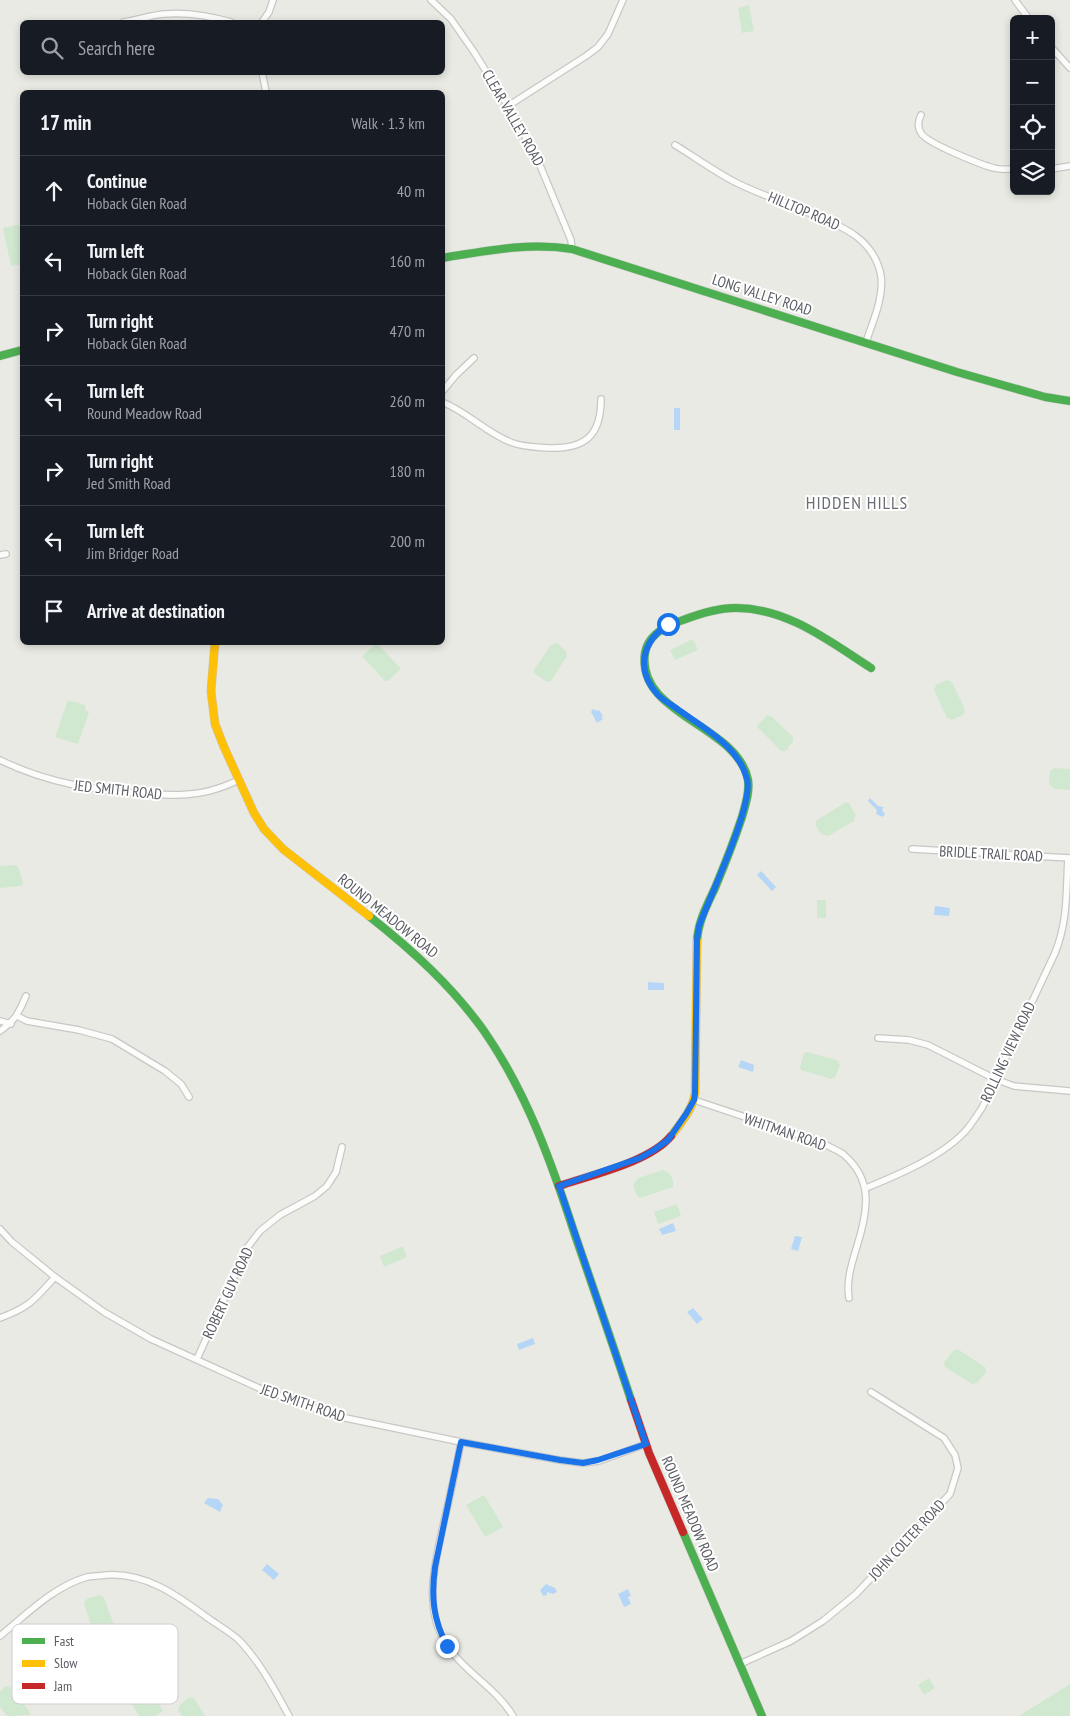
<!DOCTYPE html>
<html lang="en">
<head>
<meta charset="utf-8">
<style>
	:root { --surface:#171b24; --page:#20242c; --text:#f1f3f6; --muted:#9ea1a6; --line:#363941 }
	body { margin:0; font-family:"PT Sans Narrow",sans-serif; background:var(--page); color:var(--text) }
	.controls { position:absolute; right:15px; top:15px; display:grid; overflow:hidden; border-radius:8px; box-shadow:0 2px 8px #0003 }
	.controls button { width:45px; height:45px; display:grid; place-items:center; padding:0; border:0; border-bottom:1px solid var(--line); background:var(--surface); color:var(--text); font:25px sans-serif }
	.stop { position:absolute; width:15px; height:15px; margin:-11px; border:4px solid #1a73e8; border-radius:50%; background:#fff }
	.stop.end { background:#1a73e8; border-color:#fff; box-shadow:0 1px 5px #0008 }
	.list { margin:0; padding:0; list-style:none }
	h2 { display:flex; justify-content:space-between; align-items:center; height:65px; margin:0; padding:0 20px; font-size:21px }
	h2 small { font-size:16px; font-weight:400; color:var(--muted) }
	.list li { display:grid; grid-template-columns:32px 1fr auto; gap:15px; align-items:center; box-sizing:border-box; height:70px; padding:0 20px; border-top:1px solid var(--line) }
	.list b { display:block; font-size:19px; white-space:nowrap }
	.list p { margin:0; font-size:16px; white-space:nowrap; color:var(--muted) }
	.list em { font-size:16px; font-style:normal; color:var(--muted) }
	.icon { flex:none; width:28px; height:28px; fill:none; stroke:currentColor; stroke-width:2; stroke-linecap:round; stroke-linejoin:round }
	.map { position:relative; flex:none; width:1070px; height:1716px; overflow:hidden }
	.search { position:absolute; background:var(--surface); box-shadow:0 2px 8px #0003; left:20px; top:20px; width:425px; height:55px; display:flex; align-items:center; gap:12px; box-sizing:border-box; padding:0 18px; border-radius:8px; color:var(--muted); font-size:19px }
	.panel { position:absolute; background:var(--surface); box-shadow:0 2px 8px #0003; left:20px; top:90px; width:425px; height:555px; border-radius:8px }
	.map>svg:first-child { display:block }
	.green { fill:#d1e8d0 }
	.water { fill:#b6d6f7 }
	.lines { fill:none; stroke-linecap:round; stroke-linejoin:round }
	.street-casing { stroke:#c7c8c6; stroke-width:8 }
	.fast-casing { stroke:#c7c7c6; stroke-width:9 }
	.slow-casing { stroke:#c7c7c6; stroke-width:9 }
	.jam-casing { stroke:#c7c7c6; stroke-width:9 }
	.street { stroke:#fcfcfb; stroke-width:5.5 }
	.fast { stroke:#4caf50; stroke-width:8 }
	.slow { stroke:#ffc107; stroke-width:8 }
	.jam { stroke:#c62828; stroke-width:8 }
	.route { stroke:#1a73e8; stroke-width:6 }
	.labels { text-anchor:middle; stroke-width:4; stroke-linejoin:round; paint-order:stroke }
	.street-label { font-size:15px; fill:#5a5d63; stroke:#fff }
	.quarter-label { font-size:18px; letter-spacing:1px; fill:#6b6f75; stroke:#fff }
	.key { fill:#fff; stroke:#ceced0; stroke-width:1 }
	.key-label { font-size:14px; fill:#5a5d63 }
</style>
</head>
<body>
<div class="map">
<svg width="1070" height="1716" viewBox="0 0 1070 1716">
	<rect width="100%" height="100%" fill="#eaeae4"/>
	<!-- green -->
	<g class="green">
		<path d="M749,5L754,31L742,33L738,8Z"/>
		<path d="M22,224V264L11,266L3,228Z"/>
		<path d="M693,639L698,650L675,660L670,650Z"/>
		<path d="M377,643L401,669L388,681H385L362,656Z"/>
		<path d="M557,643L566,651L567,656L551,681L547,682L534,673V670L551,645Z"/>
		<path d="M947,680L952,682L965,710L963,715L951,720L947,718L934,690L936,685Z"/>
		<path d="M68,700L85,705L86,711L89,712L78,744L55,737Z"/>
		<path d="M767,715L772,717L793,737V741L786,751H781L758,728L757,726Z"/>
		<path d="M1054,768L1070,769V790L1054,789L1049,784L1050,771Z"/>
		<path d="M846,802L849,803L856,815L854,821L828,836L821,834L815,824L817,820Z"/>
		<path d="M16,865L19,869L23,883L21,886L0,888V866Z"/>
		<rect x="817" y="900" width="9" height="18"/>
		<path d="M807,1052L837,1060L840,1065L835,1077L831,1079L801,1070L800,1067L804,1053Z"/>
		<path d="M663,1170C671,1173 674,1179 673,1187L640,1198L637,1196L633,1185L638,1178Z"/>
		<path d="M677,1204L681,1216L658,1224L654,1212Z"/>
		<path d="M403,1246L407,1257L384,1267L380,1256Z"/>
		<path d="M954,1350H959L985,1367L986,1372L977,1383L972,1384L945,1367L944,1362Z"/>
		<path d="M484,1495L503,1527L485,1537L466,1505Z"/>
		<path d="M100,1595L104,1598L114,1625L110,1632L98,1637L93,1633L84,1602L88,1598Z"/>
		<path d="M138,1676L142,1677L163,1711L155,1716H139L123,1689L125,1685Z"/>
		<path d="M929,1678L935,1688L924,1695L918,1685Z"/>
		<path d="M1070,1684V1716H1019Z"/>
		<path d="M6,1686L10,1687L30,1712V1715L7,1716L0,1707V1691Z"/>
		<path d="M189,1697L194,1698L205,1716H182L178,1710L180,1705Z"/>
	</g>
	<!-- water -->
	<g class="water">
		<rect x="674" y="408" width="6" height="22"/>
		<path d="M593,709L597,711L599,710L603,716L601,717L603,719L597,723L591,712Z"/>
		<path d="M870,798L878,806L884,807L882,810L885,814L883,817L876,814L877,810L868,801Z"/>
		<path d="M761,871L776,887L772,891L757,875Z"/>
		<path d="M935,906L950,908L949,916L934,915Z"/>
		<path d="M648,982L664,983V990H648Z"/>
		<path d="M741,1060L754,1065L753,1072L738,1067Z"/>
		<path d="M673,1223L676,1231L662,1235L659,1229Z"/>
		<path d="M795,1236L802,1237L798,1251L791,1249Z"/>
		<path d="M693,1308L703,1319L697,1324L687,1312Z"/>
		<path d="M533,1338L535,1344L519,1350L517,1344Z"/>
		<path d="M208,1498L218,1499L223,1505L220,1512L204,1503Z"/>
		<path d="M267,1564L279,1574L274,1580L262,1570Z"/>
		<path d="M546,1584L555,1588L557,1592L553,1594L547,1592V1595L543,1596L540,1590Z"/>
		<path d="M628,1589L631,1596L628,1597L631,1604L624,1607L618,1594Z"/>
	</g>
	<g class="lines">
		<!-- street casing -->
		<g class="street-casing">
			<g id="street">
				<path d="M431,0L451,19L474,52L514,116L539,163L571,240L572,249"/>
				<path d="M1015,0L1029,19"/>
				<path d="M124,22C137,20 151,15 164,14C186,12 210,16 231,22"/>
				<path d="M262,22L269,12L273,0"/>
				<path d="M1051,47L1070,68"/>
				<path d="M262,72L266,92"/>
				<path d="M508,106L586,56L598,47L608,34L623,0"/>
				<path d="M921,115C918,121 917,127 921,133C926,143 982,165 994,168C1000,170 1007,169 1014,169"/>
				<path d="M675,145C695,157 715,172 737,183C759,194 784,202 807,212C839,225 874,237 881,276C884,297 873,321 866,342"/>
				<path d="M1051,169L1070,166"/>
				<path d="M442,392L456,375L474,358"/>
				<path d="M442,402C468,412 487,434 513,443C524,447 536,447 548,448C584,449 601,437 601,399"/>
				<path d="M0,555L6,554"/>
				<path d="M0,760C47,783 96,791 149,794C166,795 182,796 199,793C213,791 226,786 239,780"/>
				<path d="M912,849L1070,858"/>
				<path d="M17,1016L27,1021L79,1030L112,1039L165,1071L181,1084L189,1097"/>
				<path d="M0,1021L11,1024"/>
				<path d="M0,1031C16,1020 19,1012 26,996"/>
				<path d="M878,1038L909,1040L928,1045L995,1079L1014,1086L1070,1091"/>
				<path d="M694,1100L823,1143C829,1147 837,1150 843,1154C874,1180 868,1211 857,1246C852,1263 846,1280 849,1298"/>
				<path d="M866,1188C898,1175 946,1155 968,1128C973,1122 977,1115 982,1108L1055,953C1068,921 1066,892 1068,858"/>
				<path d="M0,1229L12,1242L55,1277L104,1312L151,1339L261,1389L336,1416L461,1442L559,1460L583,1463L599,1461L646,1444"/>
				<path d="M0,1318C30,1307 34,1300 55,1277"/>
				<path d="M197,1359L247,1248L260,1231L280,1215L315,1196L327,1186L336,1172L342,1147"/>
				<path d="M461,1442C456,1467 451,1492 445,1517C436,1559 421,1608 448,1647C466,1673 496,1688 513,1716"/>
				<path d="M0,1636C27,1614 53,1587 87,1577C93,1576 100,1576 106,1575C146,1572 178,1596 208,1618C218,1625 230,1632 239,1640C260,1662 275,1690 289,1716"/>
				<path d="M740,1664L791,1641L823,1621L856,1594L950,1494L958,1468L955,1455L944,1438L871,1392"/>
			</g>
		</g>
		<!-- fast casing -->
		<g class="fast-casing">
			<g id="fast">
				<path d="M442,258C486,251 528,242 572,249L957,372L1045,397L1070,401"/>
				<path d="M0,356L22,350"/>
				<path d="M369,916C412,950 452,986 484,1031C527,1093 552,1164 575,1235C594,1290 613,1345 631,1400"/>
				<path d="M697,941C698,922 707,905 715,888C725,864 734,841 742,817C745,806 750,792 748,780C738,725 636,715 645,653C648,635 667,625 683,620C699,614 717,608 734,608C786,607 829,641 871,668"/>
				<path d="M683,1532L762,1716"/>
			</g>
		</g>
		<!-- slow casing -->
		<g class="slow-casing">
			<g id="slow">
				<path d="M215,642L211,691L215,724L224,747L254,813L264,829L283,849L369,916"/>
				<path d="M671,1136C681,1123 693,1109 695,1093L697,941"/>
			</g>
		</g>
		<!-- jam casing -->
		<g class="jam-casing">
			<g id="jam">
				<path d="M559,1186C591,1175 650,1162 671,1136"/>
				<path d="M631,1400L649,1453L683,1532"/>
			</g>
		</g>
		<!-- street -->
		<use href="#street" class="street"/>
		<!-- fast -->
		<use href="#fast" class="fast"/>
		<!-- slow -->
		<use href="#slow" class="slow"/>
		<!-- jam -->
		<use href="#jam" class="jam"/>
	</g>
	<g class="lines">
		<!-- route -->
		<path class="route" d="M447,1646C433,1619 431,1597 435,1567L461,1442L560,1460L583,1463L598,1460L646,1444L559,1186L640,1158L654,1150L668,1140L686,1114L694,1100L695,1093L697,939L699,926C710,896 754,805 747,779C739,746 702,727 676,708C670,704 663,700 658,695C635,670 642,642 668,624"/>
	</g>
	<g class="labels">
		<!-- street labels -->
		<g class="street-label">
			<text transform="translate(513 118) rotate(60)" y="5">CLEAR VALLEY ROAD</text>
			<text transform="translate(804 211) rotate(23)" y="5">HILLTOP ROAD</text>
			<text transform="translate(762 295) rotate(18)" y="5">LONG VALLEY ROAD</text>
			<text transform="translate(118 790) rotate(6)" y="5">JED SMITH ROAD</text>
			<text transform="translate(991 854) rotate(3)" y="5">BRIDLE TRAIL ROAD</text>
			<text transform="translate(388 916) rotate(39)" y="5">ROUND MEADOW ROAD</text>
			<text transform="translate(1008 1052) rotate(-65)" y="5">ROLLING VIEW ROAD</text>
			<text transform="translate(785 1132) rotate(19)" y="5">WHITMAN ROAD</text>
			<text transform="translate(228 1293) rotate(-65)" y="5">ROBERT GUY ROAD</text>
			<text transform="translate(303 1403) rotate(19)" y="5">JED SMITH ROAD</text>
			<text transform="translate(690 1514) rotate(67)" y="5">ROUND MEADOW ROAD</text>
			<text transform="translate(907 1540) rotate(-47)" y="5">JOHN COLTER ROAD</text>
		</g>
		<!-- quarter labels -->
		<g class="quarter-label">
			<text x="857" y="509">HIDDEN HILLS</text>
		</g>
	</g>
	<!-- legend -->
	<rect x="12" y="1624" width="166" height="80" rx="8" class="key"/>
	<rect x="22" y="1638" width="23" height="6" fill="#4caf50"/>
	<rect x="22" y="1660" width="23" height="7" fill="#ffc107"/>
	<rect x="22" y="1683" width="23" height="6" fill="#c62828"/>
	<g class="key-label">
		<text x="54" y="1646">Fast</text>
		<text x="54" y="1668">Slow</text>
		<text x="54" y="1691">Jam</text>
	</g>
</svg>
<div class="controls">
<button>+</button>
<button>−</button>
<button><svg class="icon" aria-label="locate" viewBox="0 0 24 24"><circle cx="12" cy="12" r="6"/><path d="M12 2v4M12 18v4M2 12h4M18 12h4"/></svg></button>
<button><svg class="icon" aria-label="layers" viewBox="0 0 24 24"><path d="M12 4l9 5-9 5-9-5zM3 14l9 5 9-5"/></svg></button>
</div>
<div class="stop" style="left:668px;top:624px"></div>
<div class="stop end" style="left:447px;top:1646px"></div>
<div class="search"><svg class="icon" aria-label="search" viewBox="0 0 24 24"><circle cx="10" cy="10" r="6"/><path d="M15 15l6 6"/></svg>Search here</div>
<section class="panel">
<h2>17 min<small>Walk · 1.3 km</small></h2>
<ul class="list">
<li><svg class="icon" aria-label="ahead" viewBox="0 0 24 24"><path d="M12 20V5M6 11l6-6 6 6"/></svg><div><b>Continue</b><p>Hoback Glen Road</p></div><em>40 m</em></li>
<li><svg class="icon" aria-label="left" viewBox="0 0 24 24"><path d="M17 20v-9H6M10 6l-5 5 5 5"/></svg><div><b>Turn left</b><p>Hoback Glen Road</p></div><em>160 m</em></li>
<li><svg class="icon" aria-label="right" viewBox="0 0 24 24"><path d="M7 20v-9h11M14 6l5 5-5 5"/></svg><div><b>Turn right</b><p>Hoback Glen Road</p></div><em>470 m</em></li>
<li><svg class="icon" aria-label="left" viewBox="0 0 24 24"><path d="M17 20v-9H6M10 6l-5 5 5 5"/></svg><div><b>Turn left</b><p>Round Meadow Road</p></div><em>260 m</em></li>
<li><svg class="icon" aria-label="right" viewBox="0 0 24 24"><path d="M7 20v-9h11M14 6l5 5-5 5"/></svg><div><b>Turn right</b><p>Jed Smith Road</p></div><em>180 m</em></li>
<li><svg class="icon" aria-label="left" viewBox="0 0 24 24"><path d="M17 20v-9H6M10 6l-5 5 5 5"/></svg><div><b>Turn left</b><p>Jim Bridger Road</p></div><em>200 m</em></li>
<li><svg class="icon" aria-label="arrive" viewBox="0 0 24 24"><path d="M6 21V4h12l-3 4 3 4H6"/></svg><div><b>Arrive at destination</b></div></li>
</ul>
</section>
</div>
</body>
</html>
